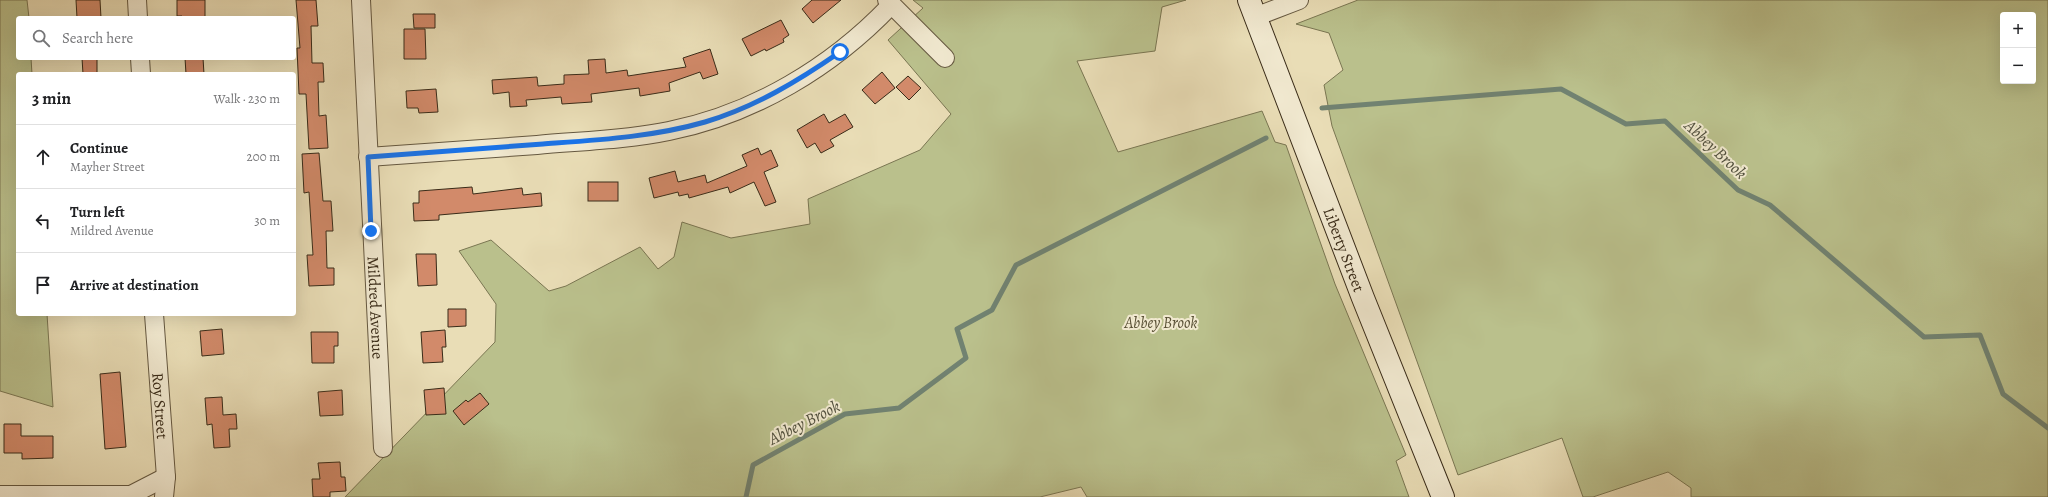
<!DOCTYPE html>
<html lang="en">
<head>
<meta charset="utf-8">
<style>
	:root { --surface:#fff; --page:#f6f6f6; --text:#202124; --muted:#757577; --line:#e0e0e0 }
	body { margin:0; font-family:Alegreya,serif; background:var(--page); color:var(--text) }
	.controls { position:absolute; right:12px; top:12px; display:grid; overflow:hidden; border-radius:4px; box-shadow:0 4px 16px #0002 }
	.controls button { width:36px; height:36px; display:grid; place-items:center; padding:0; border:0; border-bottom:1px solid var(--line); background:var(--surface); color:var(--text); font:20px sans-serif }
	.stop { position:absolute; width:12px; height:12px; margin:-9px; border:3px solid #1a73e8; border-radius:50%; background:#fff }
	.stop.end { background:#1a73e8; border-color:#fff; box-shadow:0 1px 4px #0008 }
	.list { margin:0; padding:0; list-style:none }
	h2 { display:flex; justify-content:space-between; align-items:center; height:52px; margin:0; padding:0 16px; font-size:17px }
	h2 small { font-size:13px; font-weight:400; color:var(--muted) }
	.list li { display:grid; grid-template-columns:26px 1fr auto; gap:12px; align-items:center; box-sizing:border-box; height:64px; padding:0 16px; border-top:1px solid var(--line) }
	.list b { display:block; font-size:15px; white-space:nowrap }
	.list p { margin:0; font-size:13px; white-space:nowrap; color:var(--muted) }
	.list em { font-size:13px; font-style:normal; color:var(--muted) }
	.icon { flex:none; width:22px; height:22px; fill:none; stroke:currentColor; stroke-width:2; stroke-linecap:round; stroke-linejoin:round }
	.map { position:relative; flex:none; width:2048px; height:497px; overflow:hidden }
	.search { position:absolute; background:var(--surface); box-shadow:0 4px 16px #0002; left:16px; top:16px; width:280px; height:44px; display:flex; align-items:center; gap:10px; box-sizing:border-box; padding:0 14px; border-radius:4px; color:var(--muted); font-size:15px }
	.panel { position:absolute; background:var(--surface); box-shadow:0 4px 16px #0002; left:16px; top:72px; width:280px; height:244px; border-radius:4px }
	.map>svg:first-child { display:block }
	.green { fill:#bac08c; stroke:#7a7652; fill-rule:evenodd }
	.lines { fill:none; stroke-linecap:round; stroke-linejoin:round }
	.stream { stroke:#718271; stroke-width:5 }
	.building { fill:#d28a6a; stroke:#392b18 }
	.minor-casing { stroke:#655840; stroke-width:20 }
	.secondary-casing { stroke:#392b18; stroke-width:24 }
	.minor { stroke:#f1e9d0; stroke-width:18 }
	.secondary { stroke:#f1e9d0; stroke-width:22 }
	.route { stroke:#1a73e8; stroke-width:5 }
	.labels { text-anchor:middle; stroke-width:4; stroke-linejoin:round; paint-order:stroke }
	.street-label { font-size:16px; fill:#392b18; stroke:#f1e9d0 }
	.park-label { font-size:16px; font-style:italic; fill:#595035; stroke:#f1e9d0 }
	.water-label { font-size:17px; font-style:italic; fill:#504f3d; stroke:#f1e9d0 }
</style>
</head>
<body>
<div class="map">
<svg width="2048" height="497" viewBox="0 0 2048 497">
	<rect width="100%" height="100%" fill="#e9ddb6"/>
	<filter id="stains"><feTurbulence type="fractalNoise" baseFrequency=".005" numOctaves="4"/><feColorMatrix values="0 0 0 0 .2 0 0 0 0 .09 0 0 0 0 .02 0 0 0 .5 -.17"/></filter>
	<radialGradient id="worn" r=".72"><stop offset=".6" stop-color="#630" stop-opacity="0"/><stop offset="1" stop-color="#630" stop-opacity=".3"/></radialGradient>
	<!-- green -->
	<g class="green">
		<path d="M0,0H27L29,18H18V58H31L32,74H18V314H47L53,407L0,391Z"/>
		<path d="M913,0H1186L1162,7L1155,51L1077,61L1118,152L1262,111L1275,142L1286,145L1335,284L1406,455L1396,461L1409,497H1087L1081,487L1040,497H345L495,342L496,304L459,251L491,240L549,291L566,286L640,247L658,269L674,257L682,222L731,238L810,224L808,199L920,150L951,114L888,40L923,8Z"/>
		<path d="M1358,0H2048V497H1691V488L1668,472L1593,497H1583L1562,438L1458,475L1332,126L1324,85L1343,70L1329,33L1296,24ZM2003,15H2033V81H2003Z"/>
	</g>
	<g class="lines">
		<!-- stream -->
		<g class="stream">
			<path d="M1322,108L1561,89L1626,124L1665,121L1738,190L1770,205L1924,337L1980,335L2003,394L2048,428"/>
			<path d="M746,497L753,465L845,414L899,408L966,358L957,329L992,310L1016,265L1266,138"/>
		</g>
	</g>
	<!-- building -->
	<g class="building">
		<path d="M76,0H100L101,18H77Z"/>
		<path d="M177,0H205V18H182V16H177Z"/>
		<path d="M296,0H316L318,26H311L312,63H323L324,82H318L319,116L326,115L328,148L309,149L306,94H299L297,48H300Z"/>
		<path d="M812,0H841L813,23L802,9Z"/>
		<path d="M413,14H435V28H414Z"/>
		<path d="M781,20L789,35L783,39L784,42L766,51L765,49L751,56L742,39Z"/>
		<path d="M404,29H425L426,59H404Z"/>
		<path d="M710,49L718,74L703,79L700,72L669,83L670,91L640,96L639,88L591,94L592,102L562,104L561,97L526,100L527,106L510,107L509,92L493,94L492,80L537,77L538,86L564,84V75L589,74L588,60L605,59L606,73L627,70L628,76L686,67L683,58Z"/>
		<path d="M82,58H97V74H83Z"/>
		<path d="M185,58H203L204,74H186Z"/>
		<path d="M882,72L895,88L875,104L862,90Z"/>
		<path d="M908,76L921,88L909,100L896,87Z"/>
		<path d="M436,89L438,112L419,113L418,108H407L406,91Z"/>
		<path d="M824,114L829,123L845,114L853,127L830,140L834,146L821,153L815,143L807,148L797,130Z"/>
		<path d="M758,148L761,155L771,150L778,166L764,172L776,202L765,206L754,182L730,193L728,187L689,198L688,194L679,196L678,192L654,198L649,178L675,171L678,182L705,175L707,183L747,166L742,155Z"/>
		<path d="M319,153L323,201H331L333,231H326L327,268H334V285L309,286L307,255H313L309,192L304,193L302,154Z"/>
		<rect x="588" y="182" width="30" height="19"/>
		<path d="M472,187L473,194L522,188L523,195L541,193L542,206L439,215V220L414,221L413,203H419V191Z"/>
		<path d="M416,254H436L437,285L418,286Z"/>
		<path d="M448,309H466V326L448,327Z"/>
		<path d="M222,329L224,354L202,356L200,331Z"/>
		<path d="M445,330L446,347H442L443,362L423,363L421,332Z"/>
		<path d="M311,332H338V346H334V363H312Z"/>
		<path d="M120,372L126,447L105,449L100,374Z"/>
		<path d="M444,388L446,414L426,415L424,390Z"/>
		<path d="M342,390L343,415L320,416L318,392Z"/>
		<path d="M480,393L489,404L464,425L453,411L466,400L468,402Z"/>
		<path d="M222,397L223,415L236,414L237,429H229L230,447L214,448L212,424L207,425L205,398Z"/>
		<path d="M4,424H21V436H53V458L22,459V453H4Z"/>
		<path d="M340,462L341,477H345L346,491L330,492V497H313L312,479H320L318,463Z"/>
	</g>
	<g class="lines">
		<!-- minor casing -->
		<g class="minor-casing">
			<g id="minor">
				<path d="M137,0L138,18"/>
				<path id="s1" d="M361,0L383,448"/>
				<path d="M887,0L945,58"/>
				<path d="M1255,17L1299,0"/>
				<path d="M140,58L141,74"/>
				<path d="M368,157C424,153 480,149 537,145C580,141 626,140 669,131C754,114 832,67 891,5"/>
				<path id="s2" d="M154,314L166,477L164,497"/>
				<path d="M0,495H131L166,477"/>
			</g>
		</g>
		<!-- secondary casing -->
		<g class="secondary-casing">
			<g id="secondary">
				<path id="s3" d="M1249,0L1363,298L1443,497"/>
			</g>
		</g>
		<!-- minor -->
		<use href="#minor" class="minor"/>
		<!-- secondary -->
		<use href="#secondary" class="secondary"/>
	</g>
	<g class="lines">
		<!-- route -->
		<path class="route" d="M371,231L368,157C426,153 485,148 543,144C598,140 653,137 705,122C755,107 798,81 840,52"/>
	</g>
	<g class="labels">
		<!-- street labels -->
		<g class="street-label">
			<text dy="6" stroke="none"><textPath href="#s3" startOffset="267">Liberty Street</textPath></text>
			<text dy="6" stroke="none"><textPath href="#s1" startOffset="308">Mildred Avenue</textPath></text>
			<text dy="6" stroke="none"><textPath href="#s2" startOffset="92">Roy Street</textPath></text>
		</g>
		<!-- park labels -->
		<g class="park-label">
			<text x="1161" y="328">Abbey Brook</text>
		</g>
		<!-- water labels -->
		<g class="water-label">
			<text transform="translate(1716 149) rotate(43)" y="6">Abbey Brook</text>
			<text transform="translate(804 422) rotate(-27)" y="6">Abbey Brook</text>
		</g>
	</g>
	<rect width="100%" height="100%" filter="url(#stains)"/>
	<rect width="100%" height="100%" fill="url(#worn)"/>
</svg>
<div class="controls">
<button>+</button>
<button>−</button>
</div>
<div class="stop" style="left:840px;top:52px"></div>
<div class="stop end" style="left:371px;top:231px"></div>
<div class="search"><svg class="icon" aria-label="search" viewBox="0 0 24 24"><circle cx="10" cy="10" r="6"/><path d="M15 15l6 6"/></svg>Search here</div>
<section class="panel">
<h2>3 min<small>Walk · 230 m</small></h2>
<ul class="list">
<li><svg class="icon" aria-label="ahead" viewBox="0 0 24 24"><path d="M12 20V5M6 11l6-6 6 6"/></svg><div><b>Continue</b><p>Mayher Street</p></div><em>200 m</em></li>
<li><svg class="icon" aria-label="left" viewBox="0 0 24 24"><path d="M17 20v-9H6M10 6l-5 5 5 5"/></svg><div><b>Turn left</b><p>Mildred Avenue</p></div><em>30 m</em></li>
<li><svg class="icon" aria-label="arrive" viewBox="0 0 24 24"><path d="M6 21V4h12l-3 4 3 4H6"/></svg><div><b>Arrive at destination</b></div></li>
</ul>
</section>
</div>
</body>
</html>
